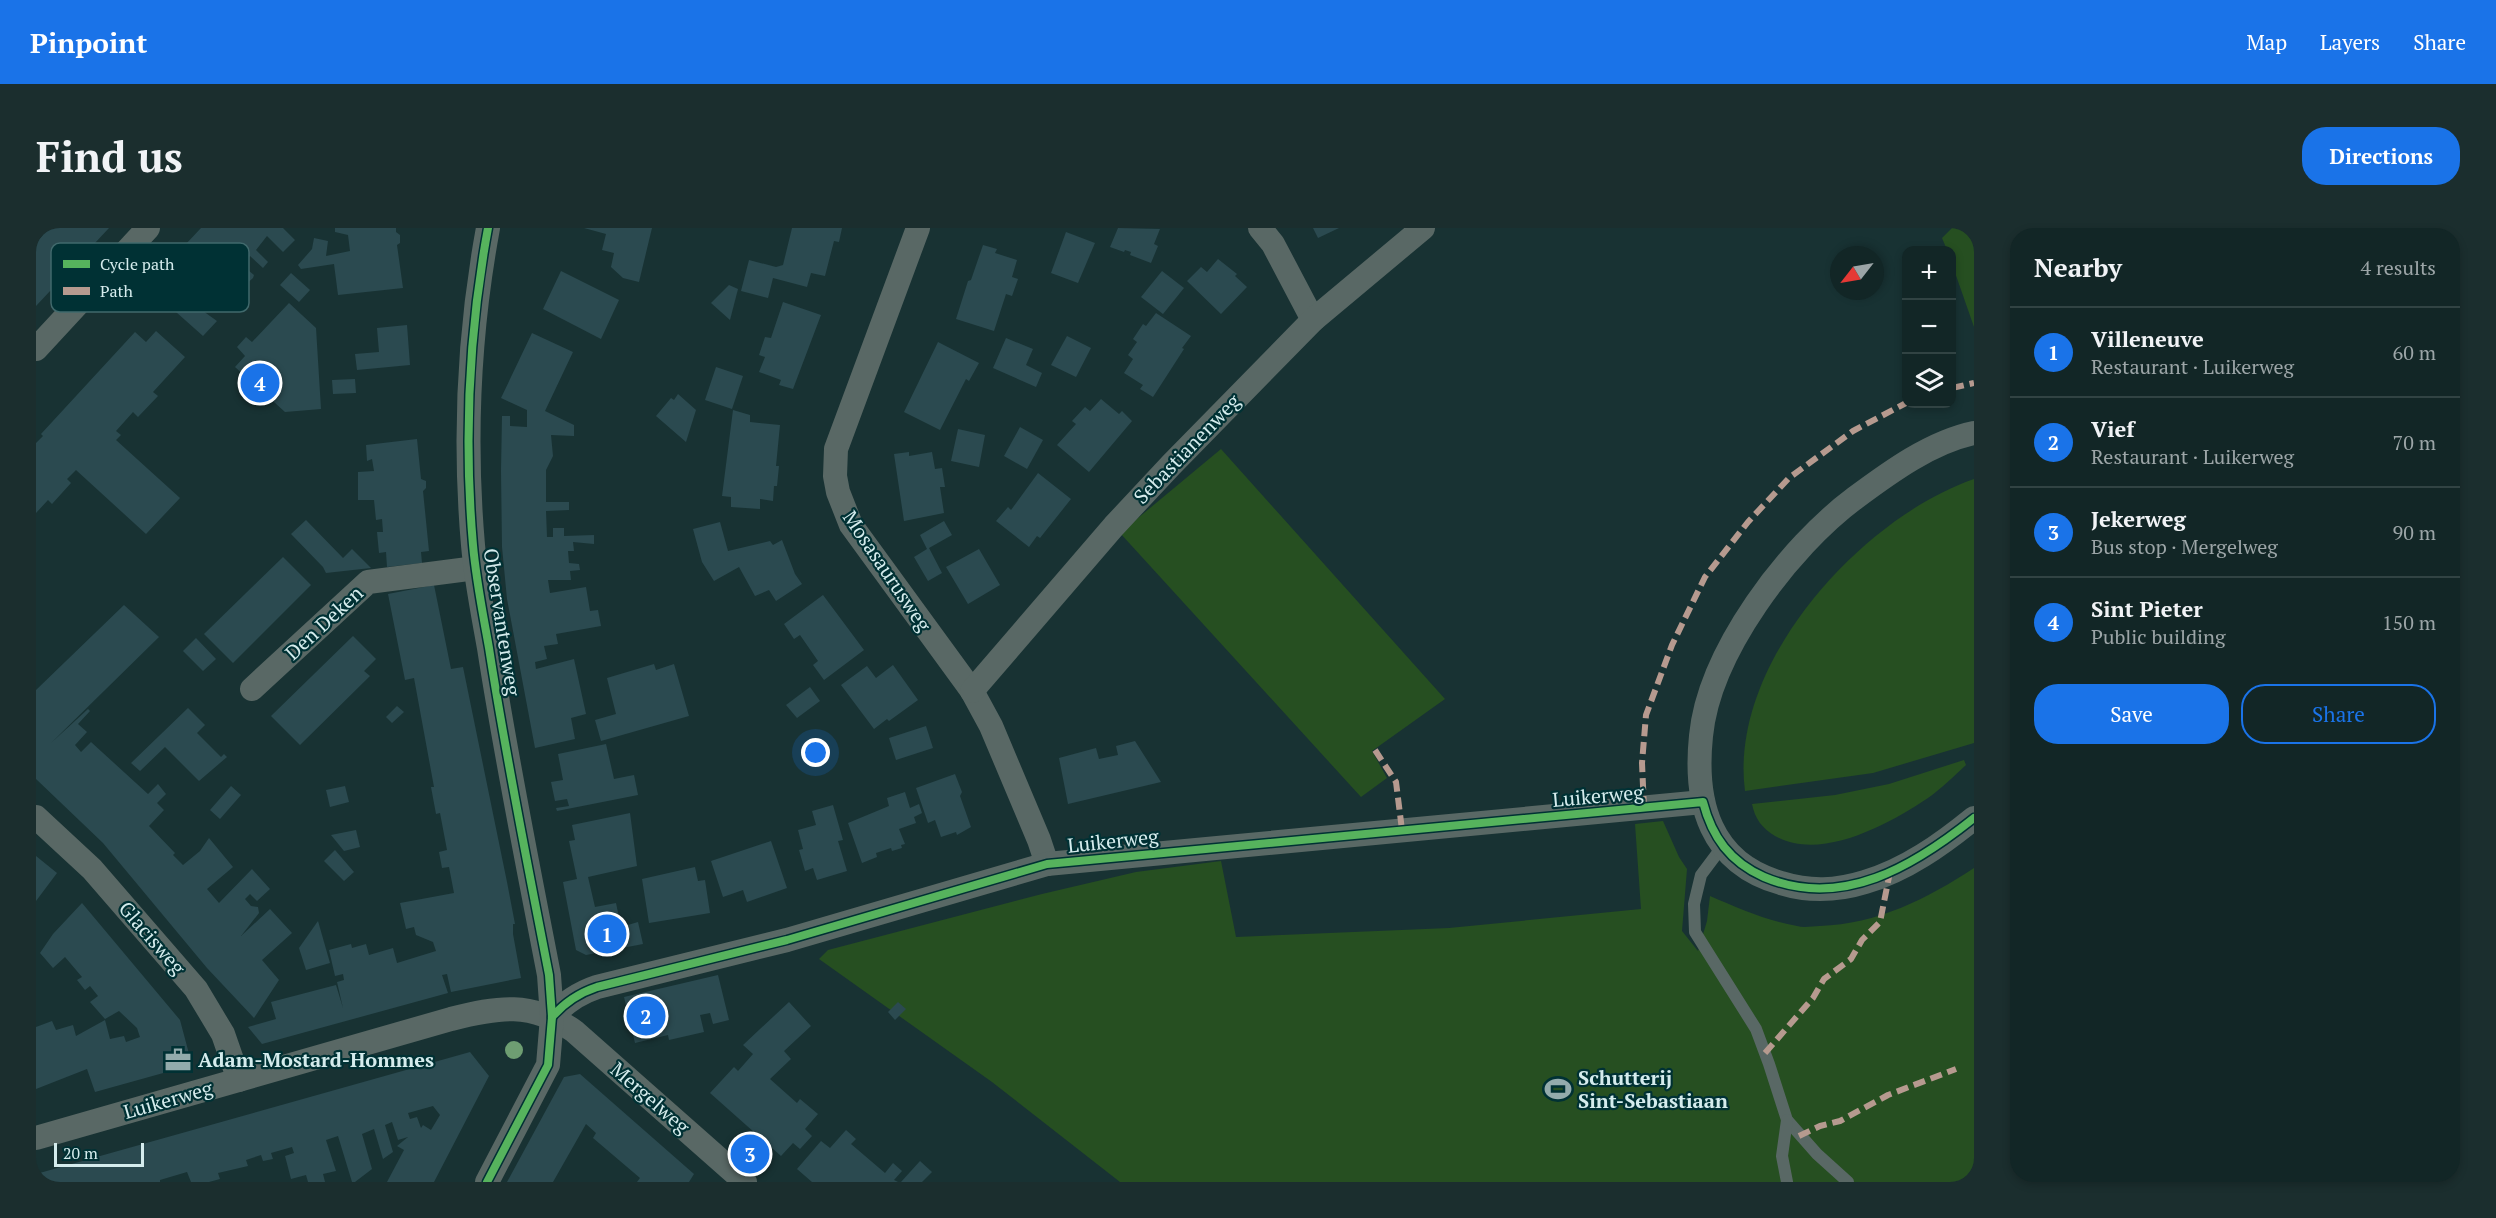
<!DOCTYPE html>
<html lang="en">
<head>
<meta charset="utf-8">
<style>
	:root { --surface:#122626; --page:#1b2e2e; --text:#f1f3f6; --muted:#9ca5a7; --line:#314343; --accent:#1a73e8 }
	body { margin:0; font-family:"PT Serif",serif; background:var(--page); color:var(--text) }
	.controls { position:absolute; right:18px; top:18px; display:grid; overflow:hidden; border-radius:12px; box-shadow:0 3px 9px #0003 }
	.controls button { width:54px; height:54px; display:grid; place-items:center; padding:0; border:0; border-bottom:2px solid var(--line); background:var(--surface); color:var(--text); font:30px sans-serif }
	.compass { position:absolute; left:1794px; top:18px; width:54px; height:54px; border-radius:50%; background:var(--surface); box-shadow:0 3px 9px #0003; rotate:239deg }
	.scale { position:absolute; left:18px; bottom:15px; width:90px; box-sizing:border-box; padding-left:6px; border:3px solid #d5eced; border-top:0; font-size:16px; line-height:21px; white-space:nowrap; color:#d5eced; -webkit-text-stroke:4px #003134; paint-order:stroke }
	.you { position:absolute; left:780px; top:525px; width:21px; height:21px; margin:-15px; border:4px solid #fff; border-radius:50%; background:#1a73e8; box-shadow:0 0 0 9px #1a73e833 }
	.badge { display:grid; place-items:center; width:39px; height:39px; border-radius:50%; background:var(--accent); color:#fff; font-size:20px; font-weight:700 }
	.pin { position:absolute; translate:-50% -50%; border:3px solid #fff; box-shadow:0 2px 6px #0006 }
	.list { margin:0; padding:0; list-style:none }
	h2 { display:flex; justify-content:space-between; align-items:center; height:78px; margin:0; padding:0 24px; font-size:26px }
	h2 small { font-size:20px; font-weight:400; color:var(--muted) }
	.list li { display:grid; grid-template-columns:39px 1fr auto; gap:18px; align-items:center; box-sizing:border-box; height:90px; padding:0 24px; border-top:2px solid var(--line) }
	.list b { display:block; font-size:22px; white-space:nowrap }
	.list p { margin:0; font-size:20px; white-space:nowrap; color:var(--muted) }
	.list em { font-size:20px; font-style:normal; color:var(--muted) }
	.actions { display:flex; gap:12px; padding:18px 24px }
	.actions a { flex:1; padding:14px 0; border:2px solid var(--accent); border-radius:24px; text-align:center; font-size:21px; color:var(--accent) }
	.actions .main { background:var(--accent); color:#fff }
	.icon { flex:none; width:33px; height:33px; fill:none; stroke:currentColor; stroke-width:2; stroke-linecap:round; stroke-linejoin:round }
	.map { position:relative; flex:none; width:1938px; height:954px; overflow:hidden; border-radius:24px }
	header { display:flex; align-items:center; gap:36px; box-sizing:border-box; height:84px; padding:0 30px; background:var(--accent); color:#fff }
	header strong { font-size:28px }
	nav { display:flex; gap:33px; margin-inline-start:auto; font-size:21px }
	.intro { display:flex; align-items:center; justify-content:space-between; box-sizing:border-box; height:144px; padding:0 36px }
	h1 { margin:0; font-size:42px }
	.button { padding:15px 27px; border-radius:24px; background:var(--accent); color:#fff; font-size:21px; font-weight:700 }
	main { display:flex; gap:36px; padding:0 36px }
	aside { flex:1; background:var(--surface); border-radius:24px; box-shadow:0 3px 9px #0003 }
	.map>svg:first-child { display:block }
	.green { fill:#264f21 }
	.building { fill:#2b4a50; fill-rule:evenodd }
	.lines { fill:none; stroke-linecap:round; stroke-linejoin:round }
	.service { stroke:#596865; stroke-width:12 }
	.minor { stroke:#596865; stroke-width:24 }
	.quiet { stroke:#b69a8f; stroke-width:6; stroke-dasharray:12 6; stroke-linecap:butt }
	.cycleway-casing { stroke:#003134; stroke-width:11 }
	.cycleway { stroke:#56b35d; stroke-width:8 }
	.tree { fill:#6e9e72 }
	.labels { text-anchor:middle; stroke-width:4.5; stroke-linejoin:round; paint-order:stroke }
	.street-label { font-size:20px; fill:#d5eced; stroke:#003134 }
	.poi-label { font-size:20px; font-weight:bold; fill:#d5eced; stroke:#003134; text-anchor:start }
	.key { fill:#003134; stroke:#40696c; stroke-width:1.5 }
	.key-label { font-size:16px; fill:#d5eced }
</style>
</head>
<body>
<header>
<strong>Pinpoint</strong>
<nav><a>Map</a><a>Layers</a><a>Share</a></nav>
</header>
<div class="intro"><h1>Find us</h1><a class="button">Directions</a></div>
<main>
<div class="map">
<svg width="1938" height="954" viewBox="0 0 1938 954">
	<rect width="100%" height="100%" fill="#183233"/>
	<!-- green -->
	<g class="green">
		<path d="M1916,0H1938V99L1916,36V22H1911L1906,10Z"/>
		<path d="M1185,221L1409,471L1336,523L1351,550L1325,569L1084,305Z"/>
		<path d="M1938,251V515L1837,545L1709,563C1692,436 1825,290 1938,251Z"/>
		<path d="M1928,532L1930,537C1918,548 1905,561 1892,570C1853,596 1785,634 1739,608C1726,600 1719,591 1716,576L1799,567L1853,556Z"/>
		<path d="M1627,593L1643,629L1651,641L1646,703L1662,723L1671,693L1674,668C1702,680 1731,693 1761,698C1768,700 1777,698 1784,698C1841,696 1891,671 1938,640V954H1084L956,854L783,731L792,722L1006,666L1100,644L1185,633L1200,709L1413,700L1605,681L1599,596Z"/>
	</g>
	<!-- building -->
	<g class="building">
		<path d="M0,0H73L0,78V14L7,7Z"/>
		<path d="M165,0H247L259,12L247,24L231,8L220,22L232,34L227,40L214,28L207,38L218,47L217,50L207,59L197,50L189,59L193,62L190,65L200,73L191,82L174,67L166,76L170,79L167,83L181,93L167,108L140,84L147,77L118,50Z"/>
		<path d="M299,0H360V4L364,7V15L361,17L367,60L302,67L298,36L265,41L262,37L276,21L278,10L292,13L290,28L314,23L312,7L299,4Z"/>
		<path d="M548,0H616L603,54L587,50L575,39L578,25L566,22L570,6Z"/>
		<path d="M756,0H806L803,14L798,13L789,48L775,45L771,59L737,50L732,70L705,63L713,32L740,39L747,37Z"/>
		<path d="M1082,0L1124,1L1118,16L1122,18L1115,35L1094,27L1095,24L1089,22L1088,24L1074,19Z"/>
		<path d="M1277,0H1303L1282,10Z"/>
		<path d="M1030,4L1059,15L1042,55L1015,45Z"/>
		<path d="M947,17L961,21L959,25L981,32L976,49L982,51L976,68L970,66L958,103L920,91L932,53L935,52Z"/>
		<path d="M1182,31L1201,46L1199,48L1211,59L1185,86L1151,53L1165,39L1171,44Z"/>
		<path d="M525,43L583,72L565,111L507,81Z"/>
		<path d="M1126,43L1148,60L1127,86L1105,69Z"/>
		<path d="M255,45L274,62L263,74L244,57Z"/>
		<path d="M693,57L702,61L694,92L675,75Z"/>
		<path d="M747,74L785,87L757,161L743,157L745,152L723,144L729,129L723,127L729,109L735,110Z"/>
		<path d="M253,75L280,100L285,181L249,184L199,139L209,128L201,119L210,109L216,114Z"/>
		<path d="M1120,85L1155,108L1146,120L1148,121L1117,169L1104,161L1107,157L1088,145L1097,131L1092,127L1101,114L1097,111L1107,96L1110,98Z"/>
		<path d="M371,97L374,137L321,142L319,126L343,124L341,100Z"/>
		<path d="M120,103L149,129L117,164L122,168L102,189L97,184L80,203L85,207L80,212L144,270L110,306L40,242L31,251L35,255L16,276L12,272L0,285V215L7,208L5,206L99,104L110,114Z"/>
		<path d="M496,105L537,124L509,183L538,197V208L515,207L517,228L510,242V274H533V282L510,283L511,309H517V300H528V308L558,307V316L537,314L538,323H532L533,335L543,336L544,342L534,343L535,352H512L514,365L550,359L554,383L562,382L565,398L520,406L522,416L508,418L511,431L499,434L500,441L538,431L550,486L535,490L539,511L499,520L471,371L466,319L465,243L466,188H474V198L491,199V182L465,170Z"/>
		<path d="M1031,108L1055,120L1040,149L1015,137Z"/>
		<path d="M970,110L997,121L990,137L1006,145L1000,159L957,140Z"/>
		<path d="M902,114L943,135L933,153L930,151L904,202L868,184Z"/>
		<path d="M680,139L707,148L696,181L669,172Z"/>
		<path d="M319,151L320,165L297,166L296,152Z"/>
		<path d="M642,166L660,182L650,214L620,188L635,170L638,172Z"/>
		<path d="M1065,171L1083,186L1086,183L1096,193L1053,244L1021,217L1040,196L1036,193L1049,179L1054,183Z"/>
		<path d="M697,182L714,187V194L744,197L740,238H743L741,258H738L737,273L724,271V281L695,279V269L686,268Z"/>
		<path d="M984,199L1007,212L991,241L968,228Z"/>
		<path d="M922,201L949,207L943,239L915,233Z"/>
		<path d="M381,211L385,251L390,253V260L387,263L393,323L385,324L386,335L351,339L350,324L343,325L341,304H347L346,291L340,292L338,272H322V244L338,243L336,231L331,233L330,217Z"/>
		<path d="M873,224V228L896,224L899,241L906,240L909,259H904L908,285L868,293L858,226Z"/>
		<path d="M1002,245L1035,271L1004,310L1001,308L993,319L960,293L972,279L975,282Z"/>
		<path d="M270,292L307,330L316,321L335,340L290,345L287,339L255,306Z"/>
		<path d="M908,293L916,307L893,320L906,345L892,353L878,329L891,321L884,307Z"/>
		<path d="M684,294L692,323L734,313L737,317L746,312L759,346L766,356L740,373L733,362L719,368L703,339L678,353L666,334L657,301Z"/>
		<path d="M943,321L964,357L932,376L910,339Z"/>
		<path d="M247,329L275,357L197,435L168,406Z"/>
		<path d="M398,357L415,441L427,439L471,654L479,696H477V706L485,750L415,764L411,746L406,747L412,765L226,816L212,799L240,791L235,774L300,757L307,780L301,754L308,752L307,746L299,748L293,722L315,716L316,720L330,716L333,727L357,720L361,735L400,723L397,714L380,707L378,699L370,701L364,675L418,665L413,639L406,640L403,624L411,622L404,585L400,586L395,559H398L378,450L369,452L352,366Z"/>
		<path d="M787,367L828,422L788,452L777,437L782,433L764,407L758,411L748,396Z"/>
		<path d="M88,377L123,409L15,515L52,481L54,483L42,496L51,504L39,517L45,524L55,514L112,566L122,556L130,566L121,575L128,582L113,598L139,625L137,627L147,637L164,623L173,610L197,639L171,661L183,675L216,641L234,661L221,673L214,666L209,671L215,678L222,679L223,685L205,708L234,681L256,705L226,732L243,752L218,790L171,740L67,615L0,551V462Z"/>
		<path d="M317,408L340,431L328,443L334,448L264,517L235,488Z"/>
		<path d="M160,410L180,431L167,443L147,423Z"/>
		<path d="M618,436L620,442L638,436L653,488L565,513L559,492L580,486L571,450Z"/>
		<path d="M857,437L882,472L853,493L851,491L838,501L805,457L831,438L840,450Z"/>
		<path d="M774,459L784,473L761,490L750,477Z"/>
		<path d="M361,478L368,484L356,495L350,489Z"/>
		<path d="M152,480L169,497L161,505L185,529L188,526L191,529L163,553L129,519L104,543L95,535Z"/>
		<path d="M890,498L897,520L860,532L853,510Z"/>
		<path d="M1099,513L1125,554L1032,576L1023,530L1060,520L1063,531L1082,527L1080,518Z"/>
		<path d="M570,516L578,551L598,547L602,567L521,583L520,580L533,578L531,571L519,573L515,554L527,552L522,526Z"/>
		<path d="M919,546L926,564L924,568L935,599L921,607L920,604L905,609L899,592L892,595L880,560Z"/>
		<path d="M195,558L205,567L184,591L174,582Z"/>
		<path d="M309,558L313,574L294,579L290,562Z"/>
		<path d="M869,564L874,580L883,576L886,585L878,589L880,595L863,601L869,616L865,617L866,620L856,623L855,620L840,625L841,629L826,635L812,595L853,578L851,570Z"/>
		<path d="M797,577L807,612L802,613L811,643L781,652L777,640L769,643L763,622L767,621L762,602L780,597L776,583Z"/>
		<path d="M594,585L601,638L552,649L559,679L580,675L585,699L602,694L607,716L550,727L540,722L527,654L541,651L533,613L539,612L536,597Z"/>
		<path d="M320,602L324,619L308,623L295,607Z"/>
		<path d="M735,613L751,660L711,674L707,662L687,669L675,633Z"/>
		<path d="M299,622L318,644L308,653L288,633Z"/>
		<path d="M0,628L21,645L0,673Z"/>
		<path d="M659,639L662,653L669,652L674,685L613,695L606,651Z"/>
		<path d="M46,675L144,792L156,837L59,864L51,841L0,861V799L16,793L20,802L37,797L40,808L69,792L74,811L88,808L90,814L104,809L101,800L83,783L69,791L54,774L62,768L54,758L49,762L41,752L46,749L29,729L17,740L4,725L17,706Z"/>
		<path d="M282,693L294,735L270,742L263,720Z"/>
		<path d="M682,747L693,792L677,796L674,785L664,787L668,804L633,812L632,807L599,815L588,769Z"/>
		<path d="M753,774L775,798L748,823L755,831L734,851L761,875L764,871L782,886L769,901L776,908L764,921L757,915L745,928L674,865L698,839L702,843L717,826L707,817Z"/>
		<path d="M862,774L870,781L859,792L852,784Z"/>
		<path d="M434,824L453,848L398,954H351L368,922L361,918L372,909L362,912L356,894L349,897L357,924L347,931L338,901L326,906L336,941L319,954H316L302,908L290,912L300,943L287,946L289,954H272L270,947L255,951L249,928L258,925L256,919L235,925L237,931L227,933L225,927L210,932L212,938L182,945L184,951L173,954H155L151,944L124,952V954H0V946ZM397,878L404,887L395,902L387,897L385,900L381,889L374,891L372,885Z"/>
		<path d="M544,846L658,946L653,954H601L604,950L557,910L560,905L550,896L517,954H471L528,849Z"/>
		<path d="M810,902L820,911L815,916L849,945L857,935L866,943L858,952L862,954H776L761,941L785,913L794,920Z"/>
		<path d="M884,933L896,944L886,954H865Z"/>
	</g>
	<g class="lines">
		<!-- service -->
		<g class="service">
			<path d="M1686,619L1665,647L1658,676L1659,704L1720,801L1733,836L1751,892L1781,926L1812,954"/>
			<path d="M1751,892L1746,928L1751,954"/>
		</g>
		<!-- minor -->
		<g class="minor">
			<path d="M882,0L800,221L799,248L802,264L815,297L936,463L955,498L1003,612L1011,636"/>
			<path d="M1224,0L1237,16L1277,92"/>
			<path d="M0,121L112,0"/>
			<path d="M1938,205C1895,214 1854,244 1819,270C1753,319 1673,424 1665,508C1658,575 1674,635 1745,655C1774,664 1800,663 1829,654C1870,642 1906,616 1938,590"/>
			<path d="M216,461L332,354L440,340"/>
			<path d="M936,463L1078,298L1135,237L1277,92L1387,0"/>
			<path d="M0,589L56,641L160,761L187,806L203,852"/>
			<path d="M516,789C529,774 543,765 561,759L751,712L1011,636L1667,574"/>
			<path d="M0,910L415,791C462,779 495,773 538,803L709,954"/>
			<path d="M451,954L512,837L516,789L513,747C492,638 470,530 453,420C447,386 440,352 437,317C428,213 433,103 452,0"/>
		</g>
		<!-- quiet -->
		<g class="quiet">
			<path d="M1916,160L1938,155"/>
			<path d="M1339,522L1360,554L1366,602"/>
			<path d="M1608,580L1606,535L1610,487L1636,417L1669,349L1712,294L1753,250L1817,203L1870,175"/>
			<path d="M1729,825L1777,770L1788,751L1815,731L1826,712L1844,694L1854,644"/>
			<path d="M1763,908L1784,898L1804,893L1852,867L1920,841"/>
		</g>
		<!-- cycleway casing -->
		<g class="cycleway-casing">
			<g id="cycleway">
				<path d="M516,789C529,774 543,765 561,759L751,712L1011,636L1667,574C1676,609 1694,634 1728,649C1806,682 1878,638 1938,590"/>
				<path d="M451,954L512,837L516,789L513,747C492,638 470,530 453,420C447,386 440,352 437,317C428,213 433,103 452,0"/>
			</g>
		</g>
		<!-- cycleway -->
		<use href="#cycleway" class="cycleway"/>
	</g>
	<!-- trees -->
	<circle class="tree" cx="478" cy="822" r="9"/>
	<!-- icons -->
	<defs>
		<g id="office-bare" transform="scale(2.07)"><path d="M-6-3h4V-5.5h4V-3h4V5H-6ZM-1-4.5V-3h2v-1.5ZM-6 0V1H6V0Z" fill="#93abac" stroke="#003134" stroke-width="2.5" paint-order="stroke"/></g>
		<g id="stadium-bare" transform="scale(2.07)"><path d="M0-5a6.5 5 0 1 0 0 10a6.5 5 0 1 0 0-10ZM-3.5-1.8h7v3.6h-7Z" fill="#93abac" stroke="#003134" stroke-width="2.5" paint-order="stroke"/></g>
	</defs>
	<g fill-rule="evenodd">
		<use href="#office-bare" x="142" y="832"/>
		<use href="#stadium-bare" x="1522" y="861"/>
	</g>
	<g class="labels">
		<!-- street labels -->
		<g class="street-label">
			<text transform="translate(1151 221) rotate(-46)" y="7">Sebastianenweg</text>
			<text transform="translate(851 343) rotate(56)" y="7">Mosasaurusweg</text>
			<text transform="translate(466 394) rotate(81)" y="7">Observantenweg</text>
			<text transform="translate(288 395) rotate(-43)" y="7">Den Deken</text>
			<text transform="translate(1562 568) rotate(-5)" y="7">Luikerweg</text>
			<text transform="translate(1077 613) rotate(-6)" y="7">Luikerweg</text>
			<text transform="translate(116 710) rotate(49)" y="7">Glacisweg</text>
			<text transform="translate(614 870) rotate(41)" y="7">Mergelweg</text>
			<text transform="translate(132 872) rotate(-16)" y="7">Luikerweg</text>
		</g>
		<!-- poi labels -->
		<g class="poi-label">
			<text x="162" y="839">Adam-Mostard-Hommes</text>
			<text x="1542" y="857">Schutterij<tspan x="1542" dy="23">Sint-Sebastiaan</tspan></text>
		</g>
	</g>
	<!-- legend -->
	<rect x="15" y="15" width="198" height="69" rx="9" class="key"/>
	<rect x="27" y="32" width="27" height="8" fill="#56b35d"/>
	<rect x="27" y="59" width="27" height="8" fill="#b69a8f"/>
	<g class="key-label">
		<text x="64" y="42">Cycle path</text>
		<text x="64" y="69">Path</text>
	</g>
</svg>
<div class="controls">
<button>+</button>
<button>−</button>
<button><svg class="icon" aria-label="layers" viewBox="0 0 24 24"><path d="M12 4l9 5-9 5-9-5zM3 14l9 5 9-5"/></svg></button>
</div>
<svg class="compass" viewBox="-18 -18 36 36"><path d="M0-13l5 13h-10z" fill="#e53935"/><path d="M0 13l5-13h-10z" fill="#9ca5a7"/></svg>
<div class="scale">20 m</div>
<div class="you"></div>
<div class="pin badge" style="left:571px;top:706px">1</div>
<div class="pin badge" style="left:610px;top:788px">2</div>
<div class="pin badge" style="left:714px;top:926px">3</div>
<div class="pin badge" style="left:224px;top:155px">4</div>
</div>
<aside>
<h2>Nearby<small>4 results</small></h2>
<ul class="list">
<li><span class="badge">1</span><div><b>Villeneuve</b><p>Restaurant · Luikerweg</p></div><em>60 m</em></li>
<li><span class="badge">2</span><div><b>Vief</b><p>Restaurant · Luikerweg</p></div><em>70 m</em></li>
<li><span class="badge">3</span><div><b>Jekerweg</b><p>Bus stop · Mergelweg</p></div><em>90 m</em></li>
<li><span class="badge">4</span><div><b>Sint Pieter</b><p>Public building</p></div><em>150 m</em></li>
</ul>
<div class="actions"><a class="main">Save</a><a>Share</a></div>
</aside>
</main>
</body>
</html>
